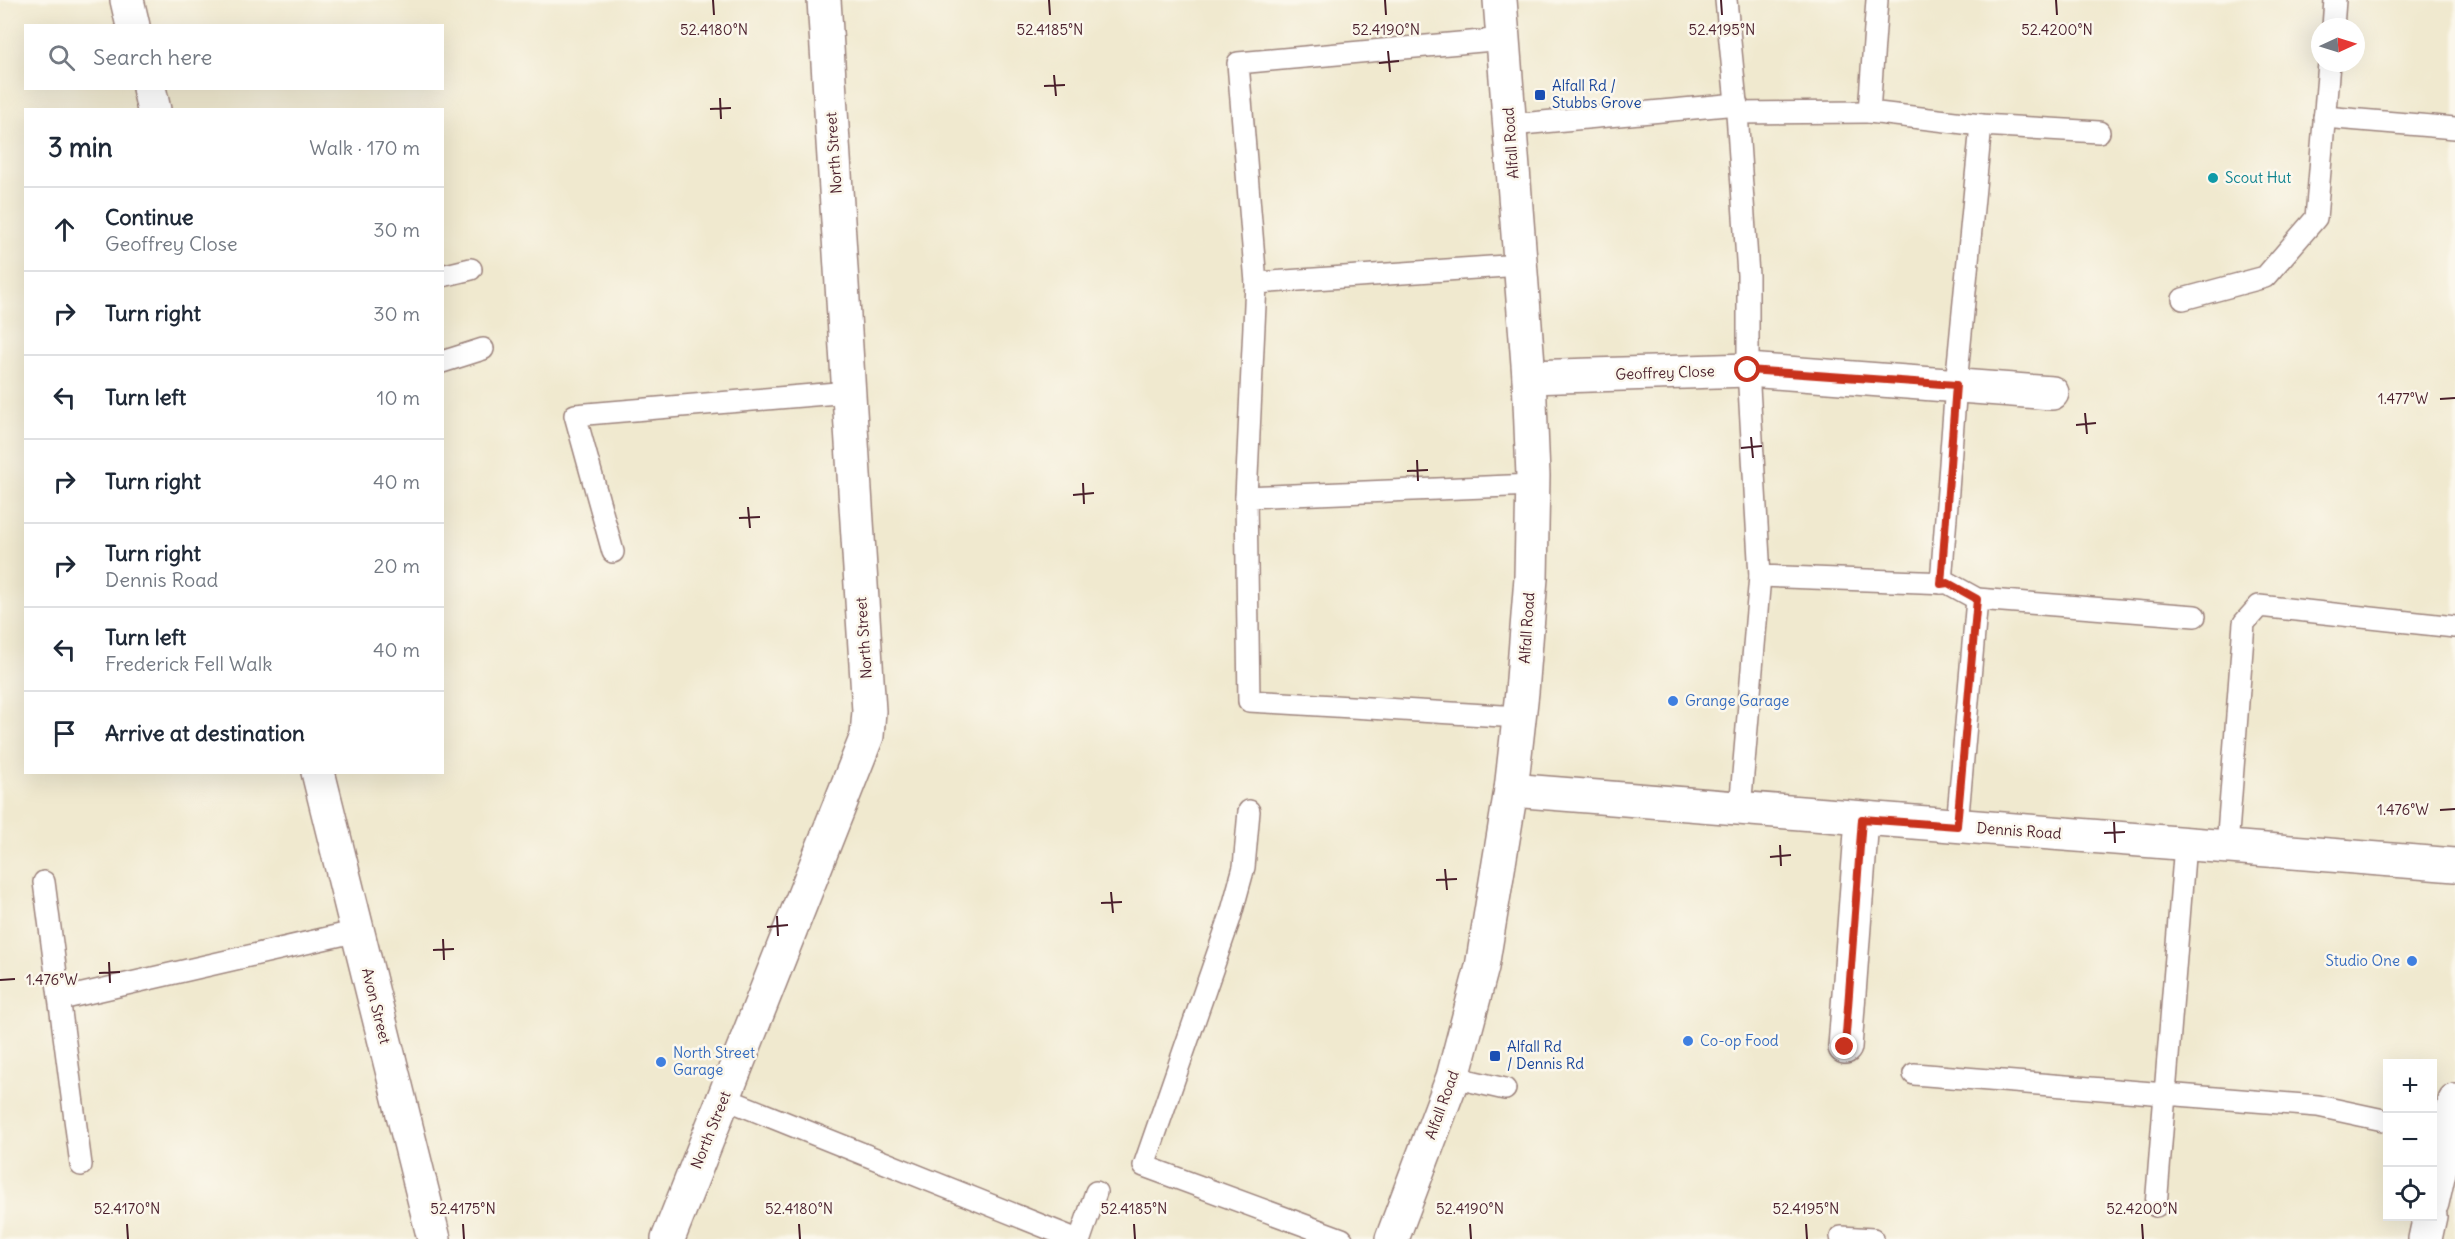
<!DOCTYPE html>
<html lang="en">
<head>
<meta charset="utf-8">
<style>
	:root { --surface:#fff; --page:#f6f6f7; --text:#1f2937; --muted:#747a83; --line:#e0e1e3 }
	body { margin:0; font-family:Delius,sans-serif; background:var(--page); color:var(--text) }
	.controls { position:absolute; right:18px; bottom:18px; display:grid; overflow:hidden; border-radius:0px; box-shadow:0 6px 24px #0002 }
	.controls button { width:54px; height:54px; display:grid; place-items:center; padding:0; border:0; border-bottom:2px solid var(--line); background:var(--surface); color:var(--text); font:30px sans-serif }
	.compass { position:absolute; left:2311px; top:18px; width:54px; height:54px; border-radius:50%; background:var(--surface); box-shadow:0 6px 24px #0002; rotate:86deg }
	.stop { position:absolute; width:18px; height:18px; margin:-14px; border:4px solid #c8321e; border-radius:50%; background:#fff }
	.stop.end { background:#c8321e; border-color:#fff; box-shadow:0 2px 6px #0008 }
	.list { margin:0; padding:0; list-style:none }
	h2 { display:flex; justify-content:space-between; align-items:center; height:78px; margin:0; padding:0 24px; font-size:26px }
	h2 small { font-size:20px; font-weight:400; color:var(--muted) }
	.list li { display:grid; grid-template-columns:39px 1fr auto; gap:18px; align-items:center; box-sizing:border-box; height:84px; padding:0 24px; border-top:2px solid var(--line) }
	.list b { display:block; font-size:22px; white-space:nowrap }
	.list p { margin:0; font-size:20px; white-space:nowrap; color:var(--muted) }
	.list em { font-size:20px; font-style:normal; color:var(--muted) }
	.icon { flex:none; width:33px; height:33px; fill:none; stroke:currentColor; stroke-width:2; stroke-linecap:round; stroke-linejoin:round }
	.map { position:relative; flex:none; width:2455px; height:1239px; overflow:hidden }
	.search { position:absolute; background:var(--surface); box-shadow:0 6px 24px #0002; left:24px; top:24px; width:420px; height:66px; display:flex; align-items:center; gap:15px; box-sizing:border-box; padding:0 21px; border-radius:0px; color:var(--muted); font-size:22px }
	.panel { position:absolute; background:var(--surface); box-shadow:0 6px 24px #0002; left:24px; top:108px; width:420px; height:666px; border-radius:0px }
	.map>svg:first-child { display:block }
	.lines { fill:none; stroke-linecap:round; stroke-linejoin:round }
	.lane-casing { stroke:#9d847d; stroke-width:24 }
	.street-casing { stroke:#9d847d; stroke-width:36 }
	.lane { stroke:#fff; stroke-width:21 }
	.street { stroke:#fff; stroke-width:33 }
	.route { stroke:#c8321e; stroke-width:8 }
	.ticks { fill:none; stroke:#4a1f2b; stroke-width:2 }
	.transit-dot { fill:#1a4fb4; stroke:#fbf7ec; stroke-width:2 }
	.culture-dot { fill:#0f9aa8; stroke:#fbf7ec; stroke-width:2 }
	.shop-dot { fill:#3f7fe0; stroke:#fbf7ec; stroke-width:2 }
	.labels { text-anchor:middle; stroke-width:5; stroke-linejoin:round; paint-order:stroke }
	.transit-label { font-size:15px; fill:#164399; stroke:#fbf7ec; text-anchor:start }
	.street-label { font-size:15px; fill:#4a1f2b; stroke:#fbf7ec }
	.culture-label { font-size:15px; fill:#0d838f; stroke:#fbf7ec; text-anchor:start }
	.shop-label { font-size:15px; fill:#366cbe; stroke:#fbf7ec; text-anchor:start }
	.ticks-label { font-size:15px; text-anchor:middle; fill:#4a1f2b; stroke:#fbf7ec; stroke-width:5; stroke-linejoin:round; paint-order:stroke }
</style>
</head>
<body>
<div class="map">
<svg width="2455" height="1239" viewBox="0 0 2455 1239">
	<rect width="100%" height="100%" fill="#fbf7ec"/>
	<filter id="ink" filterUnits="userSpaceOnUse"><feTurbulence type="fractalNoise" baseFrequency=".0167" numOctaves="2"/><feDisplacementMap in="SourceGraphic" scale="12" xChannelSelector="R" yChannelSelector="G"/><feConvolveMatrix kernelMatrix="1 2 1 2 8 2 1 2 1" color-interpolation-filters="sRGB"/></filter>
	<filter id="wash" filterUnits="userSpaceOnUse"><feTurbulence type="fractalNoise" baseFrequency=".008" numOctaves="4" result="noise"/><feDisplacementMap in="SourceGraphic" scale="24" xChannelSelector="R" yChannelSelector="G"/><feGaussianBlur stdDeviation="1.35" result="paint"/><feColorMatrix in="noise" values="0 0 0 0 0 0 0 0 0 0 0 0 0 0 0 0 0 1.4 0 .05"/><feComposite in="paint" operator="in"/></filter>
	<g filter="url(#wash)">
		<rect width="100%" height="100%" fill="#f0e9cf"/>
	</g>
	<g filter="url(#ink)">
		<g class="lines">
			<!-- lane casing -->
			<g class="lane-casing">
				<g id="lane">
					<path d="M1726,0L1737,113L1869,112"/>
					<path d="M1877,0L1869,112L1981,125"/>
					<path d="M2333,27L2335,0"/>
					<path d="M1737,113L1748,275V370L1760,576L1948,583L1977,599L2195,616"/>
					<path d="M2324,117L2455,128"/>
					<path d="M1510,125L1737,104"/>
					<path d="M442,276L471,269"/>
					<path d="M1256,283L1238,63L1504,39"/>
					<path d="M2183,299L2265,277L2316,218L2329,63"/>
					<path d="M442,362L483,349"/>
					<path d="M1246,497L1256,283L1520,265"/>
					<path d="M613,552L575,415L849,392"/>
					<path d="M1941,583L1956,385L1981,125L2099,132"/>
					<path d="M1519,717L1249,701L1246,497L1533,485"/>
					<path d="M1740,809L1760,576"/>
					<path d="M1249,811L1244,867L1230,918L1144,1166L1342,1239"/>
					<path d="M1957,826L1977,599"/>
					<path d="M2227,847L2244,623L2259,606L2455,627"/>
					<path d="M44,882L81,1165"/>
					<path d="M61,999L358,931"/>
					<path d="M1914,1074L2165,1094L2185,844"/>
					<path d="M1453,1077L1505,1089"/>
					<path d="M724,1098L1075,1239"/>
					<path d="M2156,1206L2165,1094L2318,1106L2388,1121"/>
					<path d="M1841,1237L1873,1239"/>
					<path d="M1080,1239L1096,1192"/>
				</g>
			</g>
			<!-- street casing -->
			<g class="street-casing">
				<g id="street">
					<path d="M127,0L133,26"/>
					<path d="M149,88L154,110"/>
					<path d="M1529,377L1748,370L2052,393"/>
					<path d="M318,772L434,1239"/>
					<path d="M1511,790L2455,865"/>
					<path d="M1845,1047L1862,819"/>
					<path d="M2432,1203L2455,1101"/>
					<path d="M668,1239L867,736L869,711L824,0"/>
					<path d="M1392,1239L1453,1077L1482,967L1511,790L1522,692L1531,578L1533,476L1529,377L1500,0"/>
					<path d="M2425,1239L2430,1216"/>
				</g>
			</g>
			<!-- lane -->
			<use href="#lane" class="lane"/>
			<!-- street -->
			<use href="#street" class="street"/>
		</g>
	</g>
	<g class="lines" filter="url(#ink)">
		<!-- route -->
		<path class="route" d="M1748,370L1956,385L1941,584L1948,583L1977,599L1957,826L1862,819L1845,1047"/>
	</g>
	<!-- ticks -->
	<path class="ticks" d="M713,0L714,15M1049,0L1050,15M1385,0L1386,15M1721,0L1722,15M2056,0L2057,15M1388,51L1390,72M1379,63L1399,61M1054,75L1056,96M1044,86L1065,85M720,98L721,119M710,109L731,108M2440,399L2455,398M2085,413L2087,434M2076,425L2096,423M1751,437L1753,458M1741,448L1762,446M1417,460L1418,481M1407,471L1428,470M1083,483L1084,504M1073,495L1094,493M748,507L750,528M739,518L760,517M2440,810L2455,809M2114,822L2115,843M2104,833L2125,832M1780,845L1781,866M1770,857L1791,855M1445,869L1447,890M1436,880L1457,879M1111,892L1113,913M1101,903L1122,902M777,916L778,936M767,927L788,925M443,939L444,960M433,950L454,949M109,962L110,983M99,973L120,972M0,980L15,979M127,1224L128,1239M463,1224L464,1239M799,1224L800,1239M1134,1224L1135,1239M1470,1224L1471,1239M1806,1224L1807,1239M2142,1224L2143,1239"/>
	<!-- markers -->
	<g class="transit-dot">
		<rect x="1534" y="89" width="12" height="12" rx="3"/>
		<rect x="1489" y="1050" width="12" height="12" rx="3"/>
	</g>
	<circle class="culture-dot" cx="2213" cy="178" r="6"/>
	<g class="shop-dot">
		<circle cx="1673" cy="701" r="6"/>
		<circle cx="2412" cy="961" r="6"/>
		<circle cx="1688" cy="1041" r="6"/>
		<circle cx="661" cy="1062" r="6"/>
	</g>
	<g class="labels">
		<!-- transit labels -->
		<g class="transit-label">
			<text x="1552" y="91">Alfall Rd /<tspan x="1552" dy="17">Stubbs Grove</tspan></text>
			<text x="1507" y="1052">Alfall Rd<tspan x="1507" dy="17">/ Dennis Rd</tspan></text>
		</g>
		<!-- street labels -->
		<g class="street-label">
			<text transform="translate(1511 143) rotate(-94)" y="5">Alfall Road</text>
			<text transform="translate(834 153) rotate(-94)" y="5">North Street</text>
			<text transform="translate(1665 373) rotate(-2)" y="5">Geoffrey Close</text>
			<text transform="translate(1527 628) rotate(-86)" y="5">Alfall Road</text>
			<text transform="translate(864 638) rotate(-94)" y="5">North Street</text>
			<text transform="translate(2019 831) rotate(4)" y="5">Dennis Road</text>
			<text transform="translate(376 1006) rotate(76)" y="5">Avon Street</text>
			<text transform="translate(1442 1105) rotate(-70)" y="5">Alfall Road</text>
			<text transform="translate(711 1130) rotate(-68)" y="5">North Street</text>
		</g>
		<!-- culture labels -->
		<g class="culture-label">
			<text x="2225" y="183">Scout Hut</text>
		</g>
		<!-- shop labels -->
		<g class="shop-label">
			<text x="1685" y="706">Grange Garage</text>
			<text x="2400" y="966" text-anchor="end">Studio One</text>
			<text x="1700" y="1046">Co-op Food</text>
			<text x="673" y="1058">North Street<tspan x="673" dy="17">Garage</tspan></text>
		</g>
	</g>
	<g class="ticks-label">
		<text x="714" y="35">52.4180°N</text>
		<text x="1050" y="35">52.4185°N</text>
		<text x="1386" y="35">52.4190°N</text>
		<text x="1722" y="35">52.4195°N</text>
		<text x="2057" y="35">52.4200°N</text>
		<text x="2403" y="404">1.477°W</text>
		<text x="2403" y="815">1.476°W</text>
		<text x="52" y="985">1.476°W</text>
		<text x="127" y="1214">52.4170°N</text>
		<text x="463" y="1214">52.4175°N</text>
		<text x="799" y="1214">52.4180°N</text>
		<text x="1134" y="1214">52.4185°N</text>
		<text x="1470" y="1214">52.4190°N</text>
		<text x="1806" y="1214">52.4195°N</text>
		<text x="2142" y="1214">52.4200°N</text>
	</g>
</svg>
<div class="controls">
<button>+</button>
<button>−</button>
<button><svg class="icon" aria-label="locate" viewBox="0 0 24 24"><circle cx="12" cy="12" r="6"/><path d="M12 2v4M12 18v4M2 12h4M18 12h4"/></svg></button>
</div>
<svg class="compass" viewBox="-18 -18 36 36"><path d="M0-13l5 13h-10z" fill="#e53935"/><path d="M0 13l5-13h-10z" fill="#747a83"/></svg>
<div class="stop" style="left:1748px;top:370px"></div>
<div class="stop end" style="left:1845px;top:1047px"></div>
<div class="search"><svg class="icon" aria-label="search" viewBox="0 0 24 24"><circle cx="10" cy="10" r="6"/><path d="M15 15l6 6"/></svg>Search here</div>
<section class="panel">
<h2>3 min<small>Walk · 170 m</small></h2>
<ul class="list">
<li><svg class="icon" aria-label="ahead" viewBox="0 0 24 24"><path d="M12 20V5M6 11l6-6 6 6"/></svg><div><b>Continue</b><p>Geoffrey Close</p></div><em>30 m</em></li>
<li><svg class="icon" aria-label="right" viewBox="0 0 24 24"><path d="M7 20v-9h11M14 6l5 5-5 5"/></svg><div><b>Turn right</b></div><em>30 m</em></li>
<li><svg class="icon" aria-label="left" viewBox="0 0 24 24"><path d="M17 20v-9H6M10 6l-5 5 5 5"/></svg><div><b>Turn left</b></div><em>10 m</em></li>
<li><svg class="icon" aria-label="right" viewBox="0 0 24 24"><path d="M7 20v-9h11M14 6l5 5-5 5"/></svg><div><b>Turn right</b></div><em>40 m</em></li>
<li><svg class="icon" aria-label="right" viewBox="0 0 24 24"><path d="M7 20v-9h11M14 6l5 5-5 5"/></svg><div><b>Turn right</b><p>Dennis Road</p></div><em>20 m</em></li>
<li><svg class="icon" aria-label="left" viewBox="0 0 24 24"><path d="M17 20v-9H6M10 6l-5 5 5 5"/></svg><div><b>Turn left</b><p>Frederick Fell Walk</p></div><em>40 m</em></li>
<li><svg class="icon" aria-label="arrive" viewBox="0 0 24 24"><path d="M6 21V4h12l-3 4 3 4H6"/></svg><div><b>Arrive at destination</b></div></li>
</ul>
</section>
</div>
</body>
</html>
